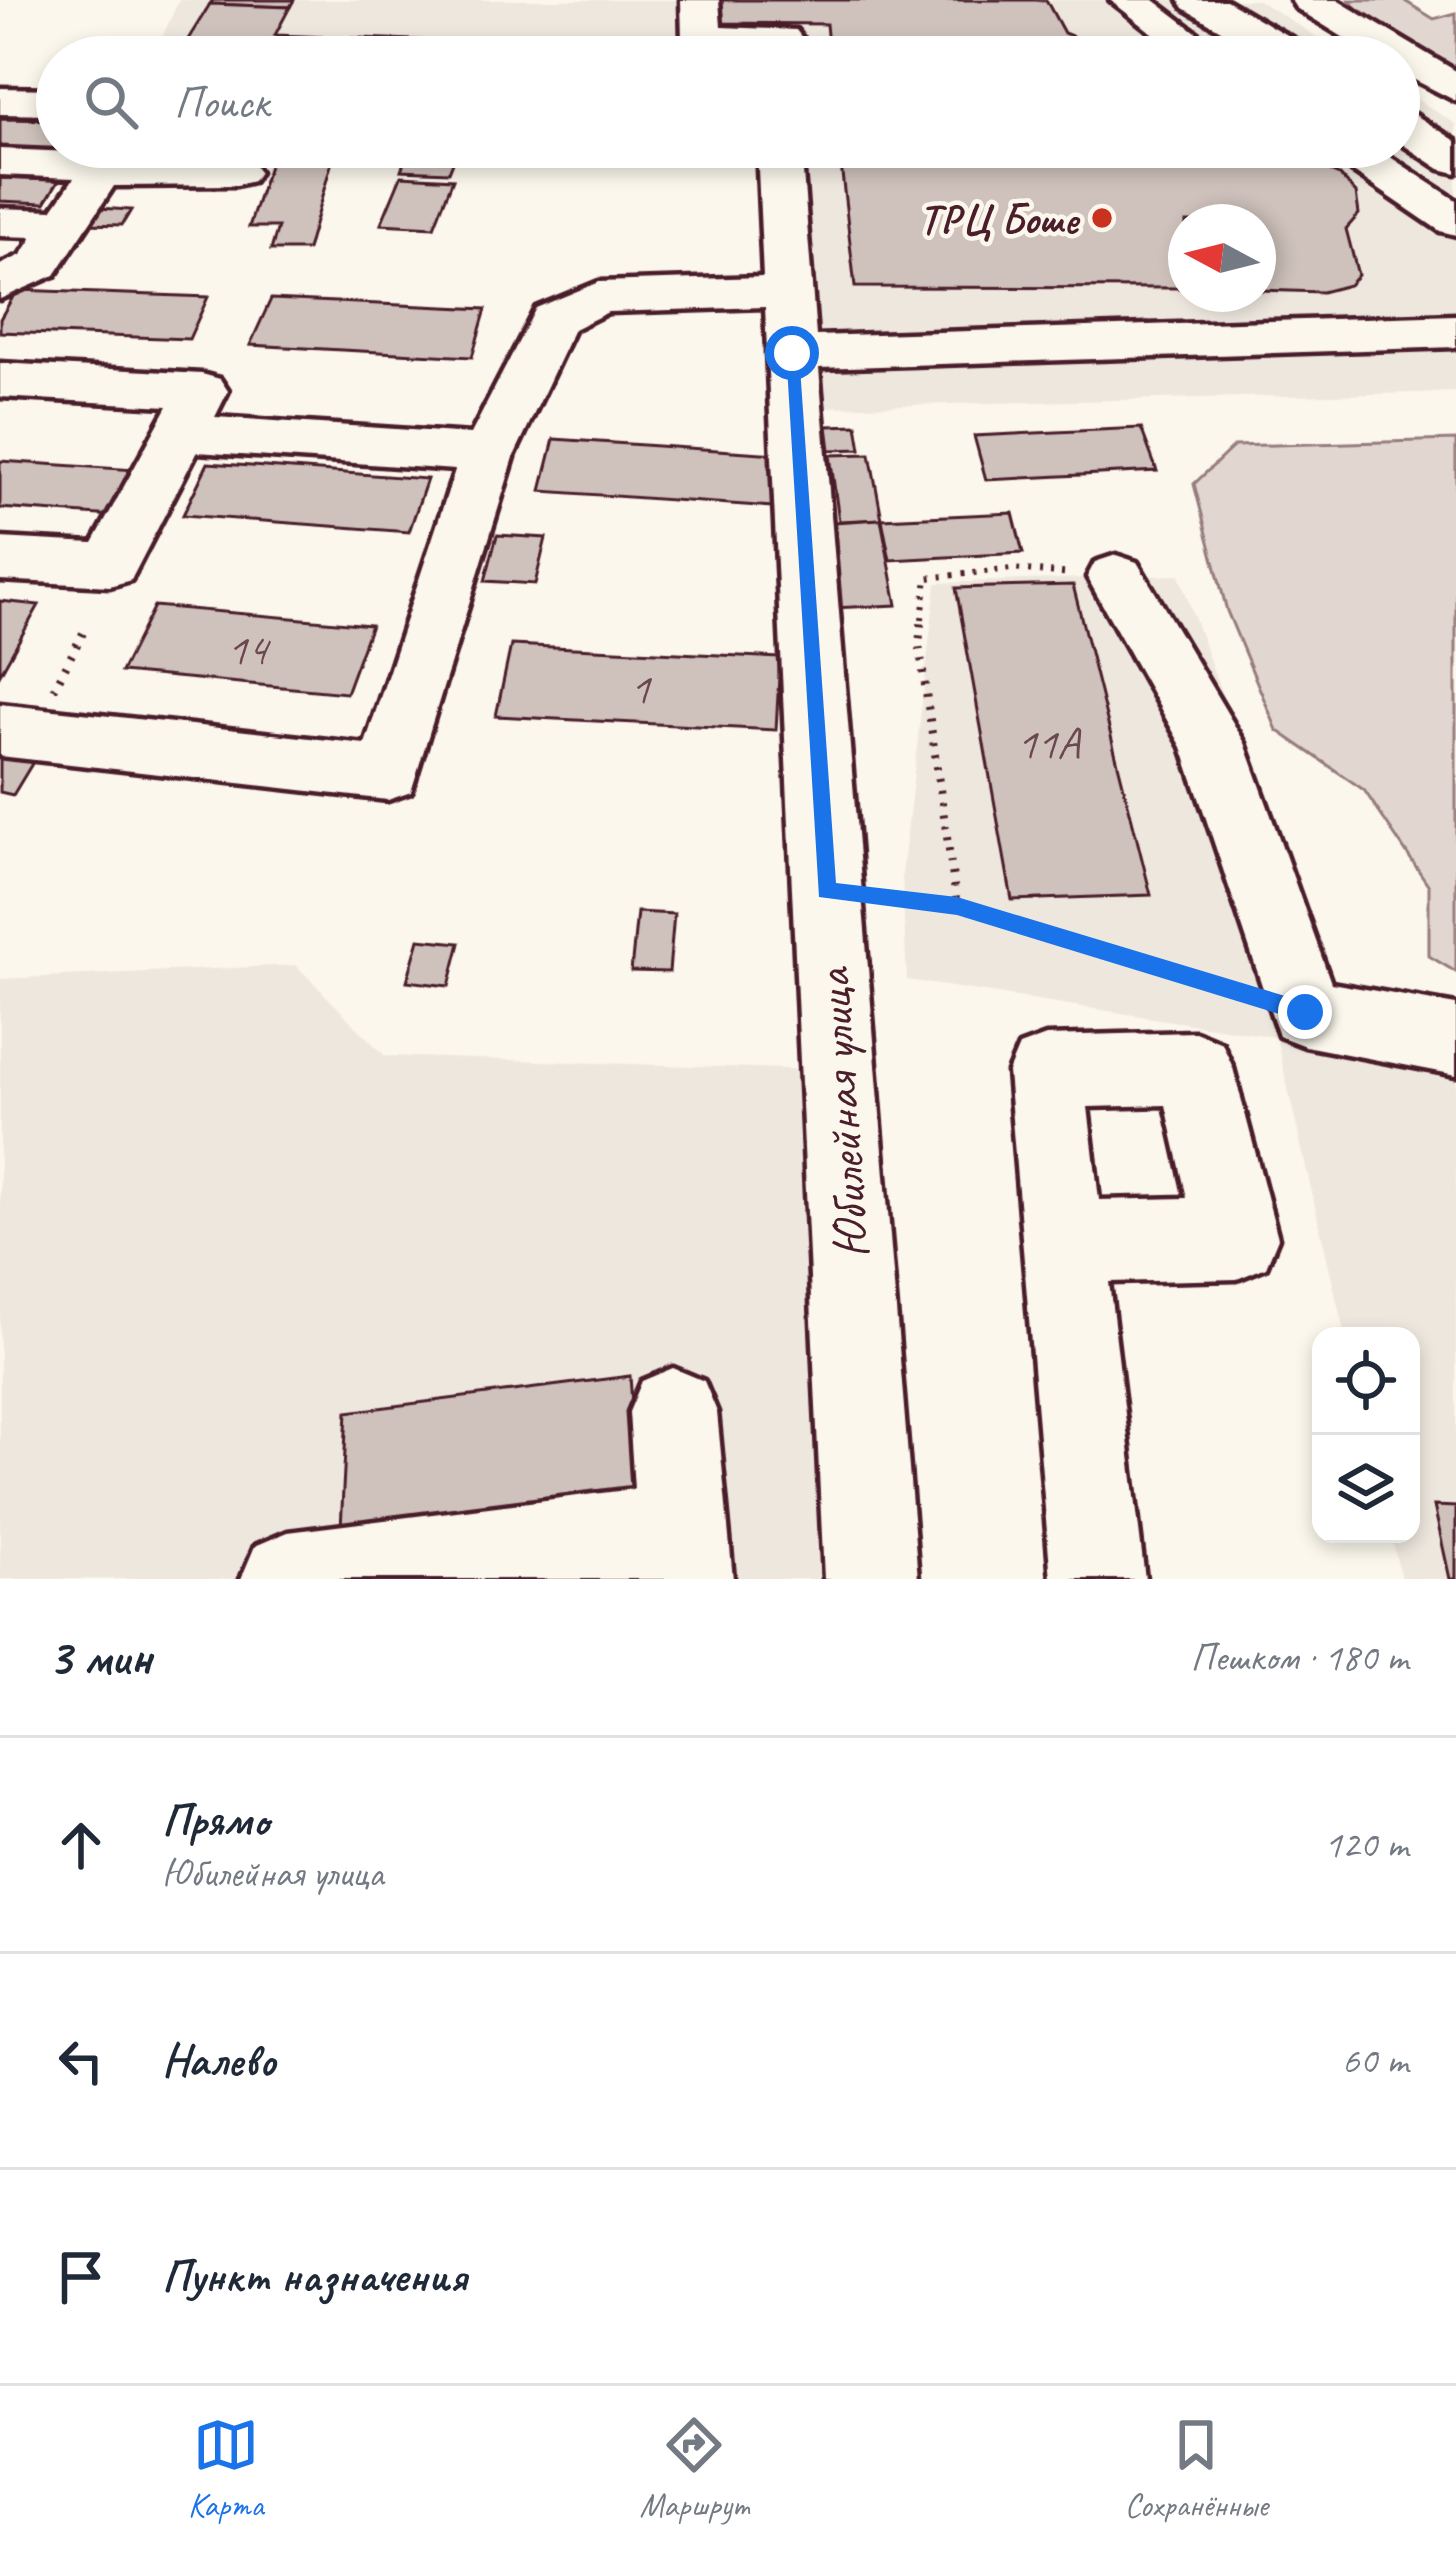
<!DOCTYPE html>
<html lang="ru">
<head>
<meta charset="utf-8">
<style>
	:root { --surface:#fff; --page:#f6f6f7; --text:#1f2937; --muted:#747a83; --line:#e0e1e3; --accent:#1a73e8 }
	body { margin:0; font-family:Caveat,sans-serif; background:var(--page); color:var(--text) }
	.controls { position:absolute; right:36px; bottom:36px; display:grid; overflow:hidden; border-radius:24px; box-shadow:0 6px 18px #0003 }
	.controls button { width:108px; height:108px; display:grid; place-items:center; padding:0; border:0; border-bottom:3px solid var(--line); background:var(--surface); color:var(--text); font:60px sans-serif }
	.compass { position:absolute; left:1168px; top:204px; width:108px; height:108px; border-radius:50%; background:var(--surface); box-shadow:0 6px 18px #0003; rotate:277deg }
	.stop { position:absolute; width:36px; height:36px; margin:-27px; border:9px solid #1a73e8; border-radius:50%; background:#fff }
	.stop.end { background:#1a73e8; border-color:#fff; box-shadow:0 3px 12px #0008 }
	.list { margin:0; padding:0; list-style:none }
	h2 { display:flex; justify-content:space-between; align-items:center; height:156px; margin:0; padding:0 48px; font-size:51px }
	h2 small { font-size:39px; font-weight:400; color:var(--muted) }
	.list li { display:grid; grid-template-columns:78px 1fr auto; gap:36px; align-items:center; box-sizing:border-box; height:216px; padding:0 48px; border-top:3px solid var(--line) }
	.list b { display:block; font-size:45px; white-space:nowrap }
	.list p { margin:0; font-size:39px; white-space:nowrap; color:var(--muted) }
	.list em { font-size:39px; font-style:normal; color:var(--muted) }
	.icon { flex:none; width:66px; height:66px; fill:none; stroke:currentColor; stroke-width:2; stroke-linecap:round; stroke-linejoin:round }
	.map { position:relative; flex:none; width:1456px; height:1579px; overflow:hidden }
	.search { position:absolute; background:var(--surface); box-shadow:0 6px 18px #0003; left:36px; right:36px; top:36px; height:132px; display:flex; align-items:center; gap:30px; box-sizing:border-box; padding:0 42px; border-radius:66px; color:var(--muted); font-size:45px }
	.sheet { height:804px; background:var(--surface) }
	nav { display:flex; justify-content:space-around; align-items:center; box-sizing:border-box; height:168px; border-top:3px solid var(--line); background:var(--surface); font-size:33px; color:var(--muted) }
	nav a { display:grid; justify-items:center; gap:6px }
	nav .on { color:var(--accent) }
	.map>svg:first-child { display:block }
	.built { fill:#eee7de; fill-rule:evenodd }
	.green { fill:#e2d7d0; stroke:#967b7e; stroke-width:3 }
	.building { fill:#cfc2bc; stroke:#4a1f2b; stroke-width:3 }
	.lines { fill:none; stroke-linecap:round; stroke-linejoin:round }
	.minor-casing { stroke:#4a1f2b; stroke-width:9 }
	.major-casing { stroke:#4a1f2b; stroke-width:9 }
	.path-far1 { stroke:#4a1f2b; stroke-width:6; stroke-dasharray:3 8; stroke-linecap:butt }
	.path { stroke:#4a1f2b; stroke-width:8; stroke-dasharray:3 9; stroke-linecap:butt }
	.minor { fill:#fbf7ec; fill-rule:evenodd }
	.major { fill:#fbf7ec; fill-rule:evenodd }
	.route { fill:#1a73e8 }
	.poi-dot { fill:#c8321e; stroke:#fbf7ec; stroke-width:4.5 }
	.labels { text-anchor:middle; stroke-width:9; stroke-linejoin:round; paint-order:stroke }
	.far-poi-label { font-size:42px; font-weight:bold; fill:#4a1f2b; stroke:#fbf7ec; text-anchor:end }
	.number-label { font-size:45px; fill:#6b484f }
	.street-label { font-size:51px; fill:#4a1f2b; stroke:#fbf7ec }
</style>
</head>
<body>
<div class="map">
<svg width="1456" height="1579" viewBox="0 0 1456 1579">
	<rect width="100%" height="100%" fill="#fbf7ec"/>
	<filter id="ink" filterUnits="userSpaceOnUse"><feTurbulence type="fractalNoise" baseFrequency=".00833" numOctaves="2"/><feDisplacementMap in="SourceGraphic" scale="24" xChannelSelector="R" yChannelSelector="G"/><feConvolveMatrix kernelMatrix="1 2 1 2 8 2 1 2 1" color-interpolation-filters="sRGB"/></filter>
	<g filter="url(#ink)">
		<!-- built -->
		<g class="built">
			<path d="M179,0H1258L1349,57H153Z"/>
			<path d="M1399,88L1456,124V392L782,408L772,147H1399ZM1186,222H1258V294H1186Z"/>
			<path d="M1179,575L1320,967L1277,1036L1456,1066V1579H1401L1391,1534H1411V1336H1345L1276,1037L907,980L902,875L936,583Z"/>
			<path d="M296,965L385,1056L877,1072L908,1579H0V979Z"/>
		</g>
		<!-- green -->
		<g class="green">
			<path d="M1349,0H1403L1434,19L1456,13V75L1361,14Z"/>
			<path d="M1456,440V972L1429,956V886L1364,790L1277,730L1227,611L1194,484L1234,446Z"/>
		</g>
		<!-- building -->
		<g class="building">
			<path d="M213,0H294L290,7L210,4Z"/>
			<path d="M712,0H1046L1064,33L1123,57H829L826,24L711,23Z"/>
			<path d="M210,4L290,7L275,35L440,41L434,57H177Z"/>
			<path d="M0,119L57,120V147H109L106,153L0,151Z"/>
			<path d="M275,147H336L307,250H271L278,227H249Z"/>
			<path d="M410,147H459L449,172L401,170Z"/>
			<path d="M839,147H1275L1339,175L1356,193L1359,214L1346,229L1358,275L1349,285L1322,292L1258,290V222H1186V288L855,287Z"/>
			<path d="M401,176L453,179L434,227L381,224Z"/>
			<path d="M0,178L59,180L45,203L0,201Z"/>
			<path d="M98,208L131,210L122,225L88,224Z"/>
			<path d="M17,290L208,297L189,339L0,332V319Z"/>
			<path d="M271,299L486,309L472,357L250,345Z"/>
			<path d="M857,425L861,449L830,450L827,426Z"/>
			<path d="M1141,428L1157,471L986,480L974,436Z"/>
			<path d="M554,439L792,455L787,508L541,491Z"/>
			<path d="M870,454L882,519L839,521L830,455Z"/>
			<path d="M0,461L137,470L113,516L0,508Z"/>
			<path d="M208,463L265,467L427,479L409,532L183,515Z"/>
			<path d="M1013,513L1023,553L890,560L882,519Z"/>
			<path d="M881,519L897,605L832,608L818,523Z"/>
			<path d="M497,535L546,538L535,584L485,581Z"/>
			<path d="M1073,585L1151,895L1012,900L956,588Z"/>
			<path d="M0,601L39,605L0,674Z"/>
			<path d="M154,606L371,625L346,693L121,672Z"/>
			<path d="M511,645L780,658L776,730L496,716Z"/>
			<path d="M5,751L36,757L13,795L0,792V759Z"/>
			<path d="M637,912L674,914L669,972L631,971Z"/>
			<path d="M419,939L460,943L449,986L407,981Z"/>
			<path d="M630,1376L638,1488L341,1528L347,1412Z"/>
			<path d="M1434,1506L1456,1507V1579H1450Z"/>
		</g>
		<g class="lines">
			<!-- minor casing -->
			<g class="minor-casing">
				<g id="minor">
					<path d="M681,0H719L721,27L796,30L802,38V57L688,47L682,39Z"/>
					<path d="M1110,0H1154L1229,57H1183Z"/>
					<path d="M1179,0H1226L1309,48L1315,57H1266L1184,8Z"/>
					<path d="M0,88L57,89V115L0,114Z"/>
					<path d="M1399,110L1414,114L1456,141V173L1440,169L1399,142Z"/>
					<path d="M757,147H801L816,336L1456,315V347L819,368L918,1579H824L765,307L608,312L574,329L515,454L411,792L388,800L0,756V704L365,744L455,470L197,452L131,580L110,586L0,580V538L93,543L168,406L0,397V363L202,374L220,379L228,391L215,417L471,434L536,308L599,282L763,277Z"/>
					<path d="M1323,147H1375L1456,200V235L1440,231L1330,156Z"/>
					<path d="M0,149L96,153L114,160L237,159L253,163L259,172L253,181L237,185L114,186L55,275L0,299V265L21,255L33,237L0,236V208L52,210L74,178L0,175Z"/>
					<path d="M1116,555L1137,562L1245,743L1331,983L1456,1005V1075L1305,1046L1279,1036L1182,747L1087,577L1095,562Z"/>
					<path d="M1195,1032L1222,1043L1233,1068L1278,1238L1266,1267L1237,1279L1109,1282L1145,1579H1051L1008,1072L1019,1046L1046,1036ZM1166,1105L1187,1198L1099,1200L1088,1107Z"/>
					<path d="M673,1368L704,1381L717,1412L733,1579H241L255,1546L288,1532L634,1489L629,1412L642,1381Z"/>
				</g>
			</g>
			<!-- major casing -->
			<g class="major-casing">
				<path id="major" d="M1291,0H1337L1456,71V101L1399,72V57H1375L1296,8Z"/>
			</g>
			<!-- path-far1 -->
			<path class="path-far1" d="M922,619L927,578L1012,569L1072,574"/>
			<!-- path -->
			<g class="path">
				<path d="M54,689L83,633"/>
				<path d="M880,897L957,906L919,644L922,616"/>
				<path d="M957,906L1240,992"/>
			</g>
			<!-- minor -->
			<use href="#minor" class="minor"/>
			<!-- major -->
			<use href="#major" class="major"/>
		</g>
	</g>
	<!-- route -->
	<path class="route" d="M786,350L799,353L836,883L957,897L1305,1002L1316,1012L1313,1019L1305,1022L957,915L819,897Z"/>
	<!-- markers -->
	<circle class="poi-dot" cx="1102" cy="218" r="12"/>
	<g class="labels">
		<!-- far-poi labels -->
		<g class="far-poi-label">
			<text x="1078" y="233">ТРЦ Боше</text>
		</g>
		<!-- number labels -->
		<g class="number-label">
			<text x="247" y="664">14</text>
			<text x="640" y="703">1</text>
			<text x="1048" y="758">11А</text>
		</g>
		<!-- street labels -->
		<g class="street-label">
			<text transform="translate(841 1114) rotate(-94)" y="18">Юбилейная улица</text>
		</g>
	</g>
</svg>
<div class="controls">
<button><svg class="icon" aria-label="locate" viewBox="0 0 24 24"><circle cx="12" cy="12" r="6"/><path d="M12 2v4M12 18v4M2 12h4M18 12h4"/></svg></button>
<button><svg class="icon" aria-label="layers" viewBox="0 0 24 24"><path d="M12 4l9 5-9 5-9-5zM3 14l9 5 9-5"/></svg></button>
</div>
<svg class="compass" viewBox="-18 -18 36 36"><path d="M0-13l5 13h-10z" fill="#e53935"/><path d="M0 13l5-13h-10z" fill="#747a83"/></svg>
<div class="stop" style="left:792px;top:353px"></div>
<div class="stop end" style="left:1305px;top:1012px"></div>
<div class="search"><svg class="icon" aria-label="search" viewBox="0 0 24 24"><circle cx="10" cy="10" r="6"/><path d="M15 15l6 6"/></svg>Поиск</div>
</div>
<section class="sheet">
<h2>3 мин<small>Пешком · 180 m</small></h2>
<ul class="list">
<li><svg class="icon" aria-label="ahead" viewBox="0 0 24 24"><path d="M12 20V5M6 11l6-6 6 6"/></svg><div><b>Прямо</b><p>Юбилейная улица</p></div><em>120 m</em></li>
<li><svg class="icon" aria-label="left" viewBox="0 0 24 24"><path d="M17 20v-9H6M10 6l-5 5 5 5"/></svg><div><b>Налево</b></div><em>60 m</em></li>
<li><svg class="icon" aria-label="arrive" viewBox="0 0 24 24"><path d="M6 21V4h12l-3 4 3 4H6"/></svg><div><b>Пункт назначения</b></div></li>
</ul>
</section>
<nav>
<a class="on"><svg class="icon" aria-label="map" viewBox="0 0 24 24"><path d="M3 6l6-2 6 2 6-2v14l-6 2-6-2-6 2zM9 4v14M15 6v14"/></svg>Карта</a>
<a><svg class="icon" aria-label="directions" viewBox="0 0 24 24"><path d="M12 3l9 9-9 9-9-9zM9 14v-3h6M13 9l2 2-2 2"/></svg>Маршрут</a>
<a><svg class="icon" aria-label="saved" viewBox="0 0 24 24"><path d="M7 4h10v16l-5-4-5 4z"/></svg>Сохранённые</a>
</nav>
</body>
</html>
